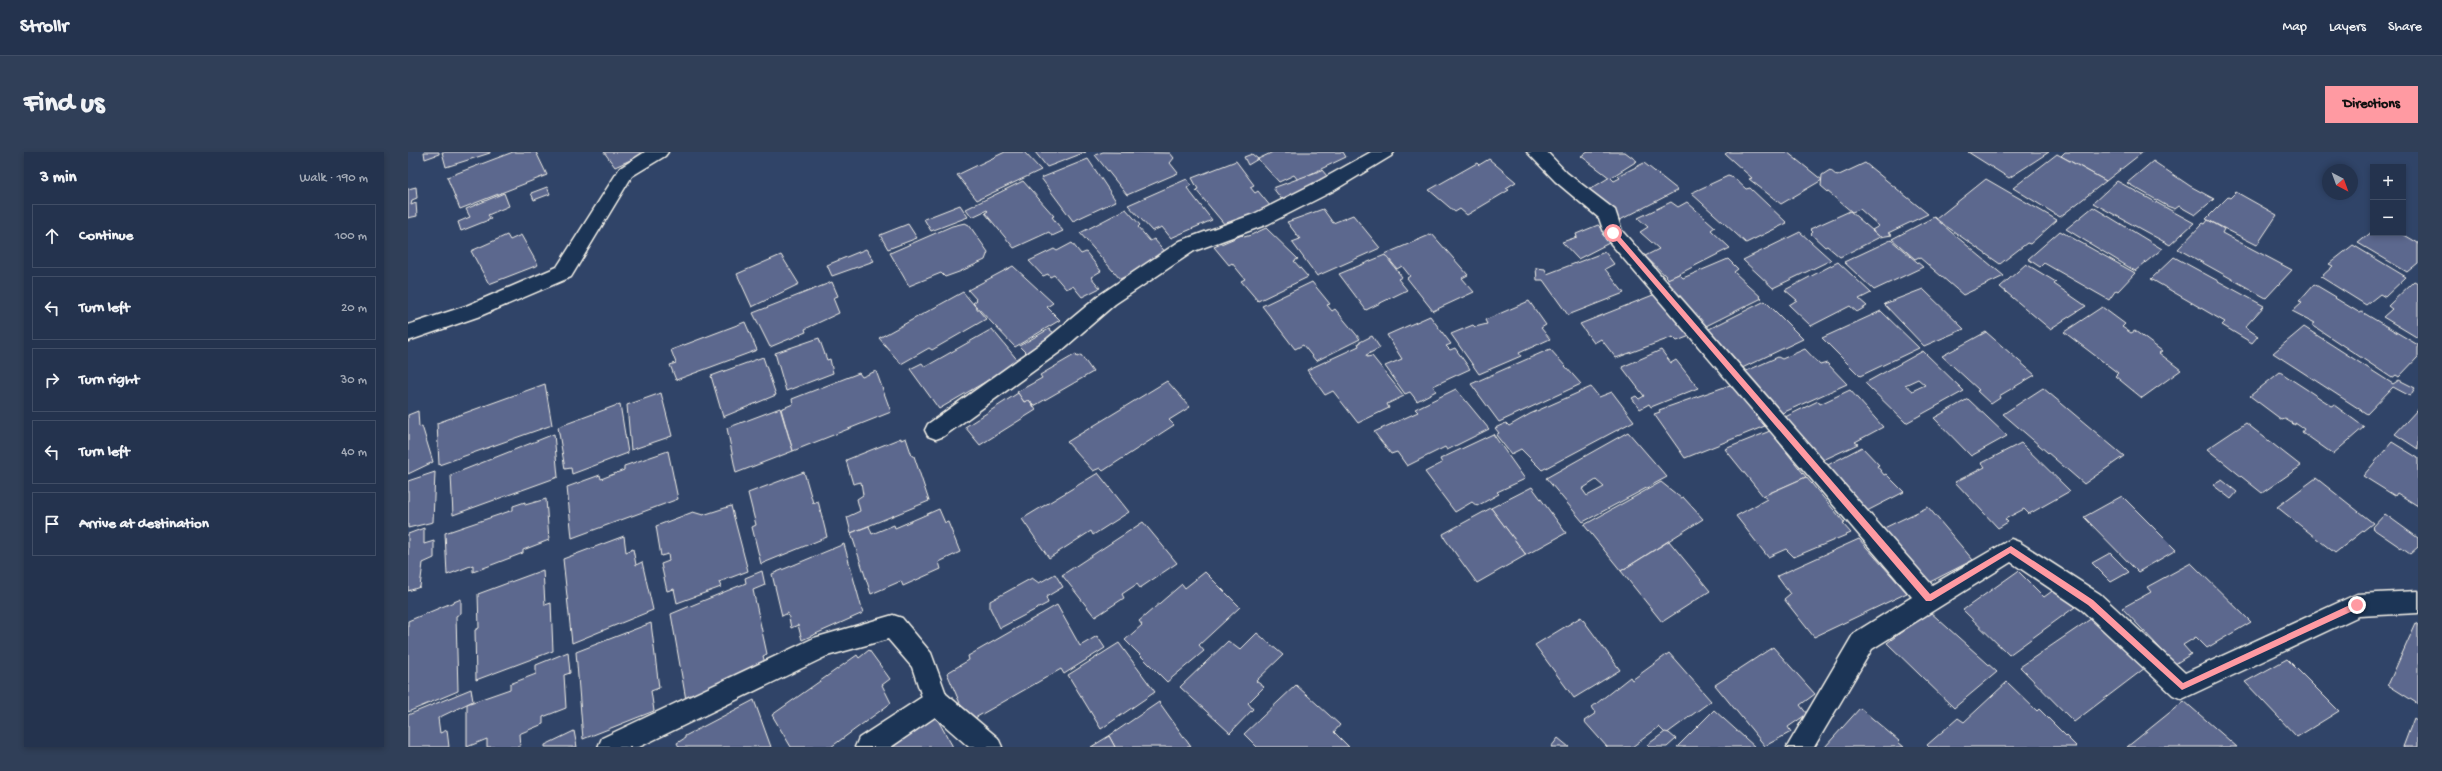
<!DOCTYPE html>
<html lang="en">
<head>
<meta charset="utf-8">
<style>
	:root { --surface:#24334e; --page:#303f58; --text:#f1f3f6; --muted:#a3aab6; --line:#414e66; --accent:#ff9aa2 }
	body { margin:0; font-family:"Gochi Hand",sans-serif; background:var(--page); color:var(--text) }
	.controls { position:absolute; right:12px; top:12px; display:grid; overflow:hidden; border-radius:0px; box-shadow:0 2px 6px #0003 }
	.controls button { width:36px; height:36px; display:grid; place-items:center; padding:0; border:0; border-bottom:1px solid var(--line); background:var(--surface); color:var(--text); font:20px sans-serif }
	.compass { position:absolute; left:1914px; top:12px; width:36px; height:36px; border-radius:50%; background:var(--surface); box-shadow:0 2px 6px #0003; rotate:139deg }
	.stop { position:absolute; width:12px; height:12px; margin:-9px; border:3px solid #ff9aa2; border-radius:50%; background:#fff }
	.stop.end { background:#ff9aa2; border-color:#fff; box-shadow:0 1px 4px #0008 }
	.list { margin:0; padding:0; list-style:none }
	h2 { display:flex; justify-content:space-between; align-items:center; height:52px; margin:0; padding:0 16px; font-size:17px }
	h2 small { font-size:13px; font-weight:400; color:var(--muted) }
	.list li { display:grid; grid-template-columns:26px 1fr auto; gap:12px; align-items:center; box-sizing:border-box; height:64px; margin:0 8px 8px; padding:0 8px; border:1px solid var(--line); border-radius:0px }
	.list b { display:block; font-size:15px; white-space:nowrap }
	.list em { font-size:13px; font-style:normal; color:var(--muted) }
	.icon { flex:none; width:22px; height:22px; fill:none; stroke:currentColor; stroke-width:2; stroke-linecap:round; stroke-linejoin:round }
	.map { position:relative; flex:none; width:2010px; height:595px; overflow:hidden; border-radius:0px }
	header { display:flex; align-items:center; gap:24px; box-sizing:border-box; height:56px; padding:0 20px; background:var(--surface); border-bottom:1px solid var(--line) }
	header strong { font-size:19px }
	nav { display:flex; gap:22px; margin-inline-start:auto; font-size:14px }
	.intro { display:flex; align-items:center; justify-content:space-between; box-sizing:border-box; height:96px; padding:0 24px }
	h1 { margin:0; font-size:28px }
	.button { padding:10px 18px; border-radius:0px; background:var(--accent); color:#111; font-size:14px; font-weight:700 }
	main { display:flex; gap:24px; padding:0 24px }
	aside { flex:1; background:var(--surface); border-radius:0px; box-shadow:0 2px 6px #0003 }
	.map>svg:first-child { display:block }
	.building { fill:#5b678e; stroke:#f4f1e8; fill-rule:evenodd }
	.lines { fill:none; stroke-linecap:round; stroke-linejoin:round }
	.minor-casing { stroke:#f4f1e8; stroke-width:3 }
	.minor { fill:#1d3557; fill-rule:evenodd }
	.route { fill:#ff9aa2 }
</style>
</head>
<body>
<header>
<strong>Strollr</strong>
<nav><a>Map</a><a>Layers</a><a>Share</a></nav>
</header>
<div class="intro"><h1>Find us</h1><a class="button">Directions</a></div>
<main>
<aside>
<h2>3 min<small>Walk · 190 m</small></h2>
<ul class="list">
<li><svg class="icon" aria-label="ahead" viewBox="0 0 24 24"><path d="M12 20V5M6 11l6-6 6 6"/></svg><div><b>Continue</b></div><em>100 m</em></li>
<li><svg class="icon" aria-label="left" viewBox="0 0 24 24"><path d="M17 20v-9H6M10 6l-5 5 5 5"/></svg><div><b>Turn left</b></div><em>20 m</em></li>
<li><svg class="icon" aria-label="right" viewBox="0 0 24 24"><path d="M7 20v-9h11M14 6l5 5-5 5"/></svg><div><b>Turn right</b></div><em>30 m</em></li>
<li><svg class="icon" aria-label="left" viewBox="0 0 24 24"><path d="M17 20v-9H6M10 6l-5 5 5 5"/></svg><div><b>Turn left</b></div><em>40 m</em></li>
<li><svg class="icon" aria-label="arrive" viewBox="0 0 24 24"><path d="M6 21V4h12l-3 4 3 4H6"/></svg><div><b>Arrive at destination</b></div></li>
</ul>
</aside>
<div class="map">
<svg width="2010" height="595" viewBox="0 0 2010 595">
	<rect width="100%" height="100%" fill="#304468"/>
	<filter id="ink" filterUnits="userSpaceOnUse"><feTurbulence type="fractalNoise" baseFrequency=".025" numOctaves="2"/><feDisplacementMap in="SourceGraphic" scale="8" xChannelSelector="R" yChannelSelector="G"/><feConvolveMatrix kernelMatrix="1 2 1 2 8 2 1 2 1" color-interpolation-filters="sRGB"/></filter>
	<g filter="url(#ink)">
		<!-- building -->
		<g class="building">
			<path d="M16,0H31V2L17,7Z"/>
			<path d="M34,0H82V1L38,15Z"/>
			<path d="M105,0H128L139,23L52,57L39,25Z"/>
			<path d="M196,0H240L207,15Z"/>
			<path d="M597,0H616L633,18L569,48L549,23Z"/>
			<path d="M627,0H678L639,15Z"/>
			<path d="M695,0L762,1L766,6L762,11L770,21L719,43L687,3Z"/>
			<path d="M865,0H935L938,5L890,28L886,23L871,30L850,7Z"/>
			<path d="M1180,0H1217L1229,9L1202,26L1173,4Z"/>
			<path d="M1320,0H1379L1414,28L1373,52L1341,27L1344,26L1317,2Z"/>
			<path d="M1560,0H1641L1601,26Z"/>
			<path d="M1657,0H1735L1698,29L1653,4Z"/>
			<path d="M844,2L850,7L840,13L836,5Z"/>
			<path d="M1649,2L1698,29L1652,65L1605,36Z"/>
			<path d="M680,7L708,49L665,69L633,26Z"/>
			<path d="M1081,7L1108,30L1098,36L1101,38L1059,63L1052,57L1047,60L1021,38L1069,11L1071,13Z"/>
			<path d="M828,9L846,33L842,35L847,41L850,39L863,55L817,73L788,38L790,37L784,26Z"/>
			<path d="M1745,9L1782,34L1806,47L1787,63L1771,54L1767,57L1759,54L1719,31Z"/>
			<path d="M1236,11L1270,38L1212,68L1179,39L1202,25L1206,29L1212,26L1210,24Z"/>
			<path d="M1457,11L1520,62L1480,81L1484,83L1472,85L1464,78L1471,74L1452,57L1444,60L1413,34L1414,23L1422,18L1429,24Z"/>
			<path d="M914,18L924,30L875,49L865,36Z"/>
			<path d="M1320,24L1326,26L1338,37L1342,36L1379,71L1338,91L1283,41Z"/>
			<path d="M779,27L783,33L779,36L804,68L763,86L754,75L744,79L720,53Z"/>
			<path d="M1578,27L1649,68L1622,92L1619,91L1592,112L1528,67Z"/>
			<path d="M615,29L646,64L644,65L655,79L644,84L641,80L606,96L577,61L580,59L579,58L564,65L558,57Z"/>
			<path d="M1709,29L1786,71L1762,93L1685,51Z"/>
			<path d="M8,35L9,46L4,48L3,53L8,51L9,64L0,66V37Z"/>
			<path d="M139,35L142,42L126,48L123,41Z"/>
			<path d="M1828,40L1869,63L1849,93L1798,67L1820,45L1822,46Z"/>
			<path d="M96,41L101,54L80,63L83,67L53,79L50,70L62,65L58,57Z"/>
			<path d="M1263,50L1270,55L1279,50L1307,75L1303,78L1322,96L1261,127L1237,104L1251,97L1232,80L1240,75L1230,66Z"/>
			<path d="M552,53L560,65L523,79L516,67Z"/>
			<path d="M1685,55L1754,97L1727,119L1658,77Z"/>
			<path d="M718,57L732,73L730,75L742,89L746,87L760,103L712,127L672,81Z"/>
			<path d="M915,57L925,71L945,63L972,96L909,124L884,90L892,87L879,70Z"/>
			<path d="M1442,59L1472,85L1432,105L1419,94L1417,95L1403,82L1405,80L1402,77Z"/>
			<path d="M1526,65L1543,80L1596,124L1555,143L1511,105L1507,107L1484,87Z"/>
			<path d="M1800,68L1816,77L1814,81L1884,118L1858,146L1770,97L1795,71L1797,72Z"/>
			<path d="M557,71L561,73L580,100L577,108L551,120L537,125L533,121L501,134L482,101L544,74Z"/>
			<path d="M500,72L509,86L480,97L472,83Z"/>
			<path d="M1190,73L1198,80L1194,82L1203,90L1170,107L1154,90L1169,85L1168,82Z"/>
			<path d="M858,76L890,107L886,109L900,125L850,149L833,129L837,127L824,111L821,113L806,95L834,83L836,85L843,83Z"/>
			<path d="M1652,79L1727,121L1710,139L1708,138L1701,148L1636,111L1632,115L1620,107Z"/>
			<path d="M1965,79L1993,81L2010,91V111L1999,120L1950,91Z"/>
			<path d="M1392,80L1423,108L1365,136L1335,108Z"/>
			<path d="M1024,82L1060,123L1054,126L1066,140L1025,159L999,126L1002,124L994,114L989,117L977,102Z"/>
			<path d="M99,83L102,88L113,83L130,113L81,132L63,99Z"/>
			<path d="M1483,88L1515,115L1466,138L1436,110Z"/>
			<path d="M664,91L673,102L678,100L693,119L683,125L692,136L674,145L665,134L658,137L646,123L642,125L640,122L635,124L621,109L646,97L649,99Z"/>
			<path d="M1945,93L1998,125L1977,145L1972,142L1958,153L1913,125L1925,114L1921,112Z"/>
			<path d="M458,97L466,109L424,124L419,113Z"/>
			<path d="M1197,100L1206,112L1197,117L1216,141L1160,163L1135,128H1129L1128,116L1137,117L1139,122Z"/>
			<path d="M373,103L391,132L344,155L329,122Z"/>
			<path d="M977,103L994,125L990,127L999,138L958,158L931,122Z"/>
			<path d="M1766,105L1856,154L1837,175L1850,184L1844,191L1814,173L1817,170L1743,127Z"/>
			<path d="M1320,107L1330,117L1326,120L1354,146L1296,175L1271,149L1274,147L1257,128L1271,122L1275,126Z"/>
			<path d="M1430,110L1463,141L1451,147L1459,154L1449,160L1442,154L1403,174L1381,153L1389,148L1377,138Z"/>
			<path d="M1618,112L1648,130L1646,132L1678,154L1642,177L1592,135Z"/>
			<path d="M605,114L645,151L639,155L652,168L607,195L565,151L569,148L560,138Z"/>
			<path d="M2006,129L2010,131V186L1975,165L1984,157L1980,154Z"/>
			<path d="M424,130L430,144L425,146L431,161L397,177L398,180L362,195L345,161Z"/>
			<path d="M904,130L922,152L919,153L924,159L927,157L952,187L908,209L895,193L887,197L854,154Z"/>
			<path d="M1906,132L1928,145L1927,146L1952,161L1954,160L2010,193V205L1991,225L1988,223L1984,226L1904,173L1907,171L1884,159L1894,150L1891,149Z"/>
			<path d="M1515,137L1556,177L1516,194L1476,152Z"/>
			<path d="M555,140L578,167L524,198L521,196L493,212L471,186Z"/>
			<path d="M1250,141L1280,178L1278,180L1282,184L1269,189L1265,185L1208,206L1193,187L1186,191L1172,172Z"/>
			<path d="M1121,149L1138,173L1133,176L1142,187L1111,201L1113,204L1071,222L1043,182L1065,173L1067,175L1079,172L1077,168Z"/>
			<path d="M1357,149L1395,187L1332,217L1299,178Z"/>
			<path d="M1694,155L1717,172L1714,175L1723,181L1727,179L1754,199L1751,201L1773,218L1734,246L1707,224L1710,221L1656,180Z"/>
			<path d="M1473,159L1511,196L1452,224L1414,186Z"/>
			<path d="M1022,164L1043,192L1038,194L1042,198L1047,196L1062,217L1025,234L1028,239L1009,249L1002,240L997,242L977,214L994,207L979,183Z"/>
			<path d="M337,170L349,198L268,228L262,213L268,211L263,198Z"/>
			<path d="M1896,175L1985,232L1991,228L2007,236L2002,244L1985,235L1959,262L1865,201Z"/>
			<path d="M584,177L611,210L531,257L502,217L514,211L517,215Z"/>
			<path d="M641,177L651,185L620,203L611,194Z"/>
			<path d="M1578,180L1627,223L1591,244L1592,246L1583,252L1569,239L1571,238L1534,204Z"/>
			<path d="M964,184L972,196L958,203L959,205L964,204L996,244L979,252L981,256L950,271L925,239L917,243L899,218L951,194L950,191Z"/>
			<path d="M411,186L419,208L422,207L425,221L378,239L367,201Z"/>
			<path d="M1142,197L1173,232L1091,270L1063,232Z"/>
			<path d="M1397,197L1412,213L1419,211L1439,232L1372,262L1336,220L1370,205L1374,207Z"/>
			<path d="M1253,198L1263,211L1268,208L1290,236L1243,255L1241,252L1232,257L1224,246L1228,244L1231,247L1236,244L1214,215Z"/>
			<path d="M1515,199L1556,239L1498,271L1457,231ZM1510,227L1517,233L1504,239L1497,233Z"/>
			<path d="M668,202L669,205L673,203L685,220L626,254L621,248L616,250L609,240L634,226L632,223Z"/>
			<path d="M355,205L368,243L315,265L303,224Z"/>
			<path d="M468,219L483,260L385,299L373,257L385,252L384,247L451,221L454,225Z"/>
			<path d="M1872,220L1924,254L1926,253L1956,275L1925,302L1894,280L1896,277L1887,271V273L1877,267L1874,268L1842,244Z"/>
			<path d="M759,229L782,255L761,268L766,273L695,319L692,316L685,319L659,290Z"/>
			<path d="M137,232L144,273L31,313L29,271Z"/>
			<path d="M1325,232L1357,274L1277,306L1246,262L1252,260L1251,258Z"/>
			<path d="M1183,235L1191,245L1204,240L1226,269L1134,318L1113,297L1103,302L1088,283L1091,281L1087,276L1098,271L1101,274L1122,262Z"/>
			<path d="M1635,236L1716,304L1676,332L1595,262Z"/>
			<path d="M1048,237L1081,277L1039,298L1037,295L999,314L989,300L983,302L966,280L1010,260L1007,257Z"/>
			<path d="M1442,238L1475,275L1447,290L1450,292L1413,309L1375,266L1410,249L1412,252Z"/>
			<path d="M253,241L264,284L223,298L219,253Z"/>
			<path d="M610,241L616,250L621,248L628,258L572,293L557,275Z"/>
			<path d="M1560,247L1599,284L1563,304L1526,266Z"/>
			<path d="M212,252L220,301L164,322L163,316L157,317L150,275Z"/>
			<path d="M372,256L385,299L328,321L319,276Z"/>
			<path d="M2010,257V297L1987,282Z"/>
			<path d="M10,259L11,275L14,274L25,310L0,322V263Z"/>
			<path d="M1838,271L1893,314L1854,341L1799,297Z"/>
			<path d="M1362,279L1398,325L1355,344L1317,297Z"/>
			<path d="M1220,280L1259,325L1175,370L1138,326ZM1188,328L1196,335L1179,344L1174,337Z"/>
			<path d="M146,282L150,325L45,363L43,323Z"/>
			<path d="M1085,282L1117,327L1089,340L1091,342L1069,354L1064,350L1047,360L1017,320L1034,311L1032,307Z"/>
			<path d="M493,286V288L498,286L504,304H506L521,349L443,381L439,365L452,359L449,347L455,343L453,330L445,332L438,308Z"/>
			<path d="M1984,290L2010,306V354L1989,341L1987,344L1955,324Z"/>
			<path d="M1613,291L1662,339L1621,362L1616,357L1597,367L1600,370L1590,376L1547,330L1577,315L1574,311Z"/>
			<path d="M1454,295L1471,313L1469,314L1476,323L1478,322L1496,340L1457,360L1416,315Z"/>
			<path d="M260,299L270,347L164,386L159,335L192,323L193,327L216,318V314Z"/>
			<path d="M27,320L25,370L0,376V329Z"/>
			<path d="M396,320L405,351L410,349L419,385L353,412L344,375L348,373L340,341Z"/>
			<path d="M690,321L721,360L685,383L683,379L641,406L614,367Z"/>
			<path d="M1398,325L1437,371L1435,372L1443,381L1386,405L1378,397L1360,405L1328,364L1359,347L1355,344Z"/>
			<path d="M1908,326L1965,371L1927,401L1869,355Z"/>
			<path d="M1814,328L1829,340L1823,347L1805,333Z"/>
			<path d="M1253,330L1273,346L1275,345L1295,367L1213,419L1176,373Z"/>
			<path d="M1124,335L1158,381L1118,403L1083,356Z"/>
			<path d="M1714,344L1768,398L1730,420L1676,365Z"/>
			<path d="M138,347L141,388L115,398V401L65,420V413L39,423L37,381L105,358V354L117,350V353Z"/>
			<path d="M323,354L340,419L311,430L313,435L269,451L266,437L259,439L253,412L261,409L260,402L253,404L248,374L285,360L295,363Z"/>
			<path d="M1520,355L1565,408L1520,431L1472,378Z"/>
			<path d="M1083,356L1118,403L1069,431L1037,387L1035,382Z"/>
			<path d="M531,357L537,371L540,370L552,400L531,410L533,417L495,434L493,429L463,442L443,381L461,374L464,382L486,373L487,376Z"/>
			<path d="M1977,362L2010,386V395L2002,402L1964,376Z"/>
			<path d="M735,370L769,411L732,436L729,432L714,442L716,446L687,465L654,423Z"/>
			<path d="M16,376V392L26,389V406L15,411L12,435L0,439V382Z"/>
			<path d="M216,384L218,400L225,397L228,413L234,410L245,458L164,491L155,407Z"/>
			<path d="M1451,387L1499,441L1406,485L1376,447L1382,442L1369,424Z"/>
			<path d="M1261,389L1302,439L1254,470L1213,419Z"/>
			<path d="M436,392L455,461L394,488L390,473L383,476L380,461L374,464L364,422Z"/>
			<path d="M1702,401L1721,420L1703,430L1684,411Z"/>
			<path d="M1783,411L1843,470L1799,496L1788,485L1775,493L1783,502L1767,512L1714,456L1743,440L1739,435Z"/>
			<path d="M135,418L137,453L143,451L145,499L68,528L67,478L71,476L70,442Z"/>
			<path d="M354,419L357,433L345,438L359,502L355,504L357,511L278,548L263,462L338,431L337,426Z"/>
			<path d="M1610,419L1636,445L1647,437L1667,455L1601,503L1555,458Z"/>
			<path d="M797,420L832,455L791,493L796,499L759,530L717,488L734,473L731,469L774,432L777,436Z"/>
			<path d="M647,422L655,435L638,445L640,451L592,476L582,456V449L624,426L631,431Z"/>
			<path d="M53,447V461L48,464L50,539L0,560V469Z"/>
			<path d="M649,453L672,494L689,484L697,496L656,522L653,517L560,570L539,521L561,508L560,504Z"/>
			<path d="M1521,459L1589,520L1546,556L1479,491Z"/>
			<path d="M1173,465L1212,518L1166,546L1127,493Z"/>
			<path d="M1684,466L1737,516L1666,570L1612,515Z"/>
			<path d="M243,471L251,536L243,539L246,559L175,587L168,500Z"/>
			<path d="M2008,471L2010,472V552L1980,533Z"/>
			<path d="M849,481L875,503L848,529L856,535L840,551L845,557L822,581L772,535L820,489L832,498Z"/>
			<path d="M711,491L747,540L693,577L660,523Z"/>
			<path d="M1365,495L1407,542L1392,553L1399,562L1380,575L1383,580L1357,594L1307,533Z"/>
			<path d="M461,498L482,527L474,533L483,551L423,595H383L364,563L449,503L451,506Z"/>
			<path d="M160,500L162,521L156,523L158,556L135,565V572L111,582L112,595H79V587L59,595V552L102,537V532L128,522V513Z"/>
			<path d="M1261,501L1303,549L1258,582L1251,575L1224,595H1199L1176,569L1188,561L1184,555L1222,525L1224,528Z"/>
			<path d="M1879,507L1931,559L1889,585L1837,530Z"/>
			<path d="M1599,530L1629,559L1631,557L1669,595H1521L1519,593L1550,566L1556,570Z"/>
			<path d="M888,533L932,573L926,580L941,595H849L836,582Z"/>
			<path d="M63,537L65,549L30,566L32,581L39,578L41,595H0V563Z"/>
			<path d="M346,548L363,595H271L269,591L277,586V584Z"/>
			<path d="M1776,549L1829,595H1719Z"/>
			<path d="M751,550L783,595H707L701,584Z"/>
			<path d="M1452,556L1491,589L1490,590L1496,595H1417Z"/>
			<path d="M1306,558L1347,595H1269Z"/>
			<path d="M528,565L545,595H482Z"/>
			<path d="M2006,566L2010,569V595H1995Z"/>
			<path d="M166,579L169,595H137V593Z"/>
			<path d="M1257,580L1261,581L1268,587L1259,595H1241L1239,593Z"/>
			<path d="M701,584L707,595H683Z"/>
			<path d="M1150,586L1161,595H1143Z"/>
		</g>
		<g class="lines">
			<!-- minor casing -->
			<g class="minor-casing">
				<g id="minor">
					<path d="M237,0H260L257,4L224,24L163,125L72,164L0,189V173L58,154L149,115L212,16Z"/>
					<path d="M963,0H986L983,4L925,39L860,72L786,99L707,152L653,199L536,284L528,287L520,284L517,278L520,272L639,187L693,142L772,89L846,62L911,29Z"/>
					<path d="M1119,0H1139L1159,21L1207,58L1214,79L1524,433L1603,387L1611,390L1692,442L1777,521L1949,442L2010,439V461L1951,464L1774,547L1765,543L1674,458L1603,410L1464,497L1406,595H1379L1446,481L1504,445L1198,86L1191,66L1147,29Z"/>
					<path d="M485,463L494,466L523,501L538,542L590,586L594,595H561L527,565L483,595H447L451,586L514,545L504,515L480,487L419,504L231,595H190L194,586L406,486Z"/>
				</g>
			</g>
			<!-- minor -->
			<use href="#minor" class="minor"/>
		</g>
	</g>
	<!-- route -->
	<path class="route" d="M1203,79H1207L1522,442L1603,394L1685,448L1775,531L1946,451H1951V456L1774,538L1680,453L1602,401L1523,449H1518L1203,82Z"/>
</svg>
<div class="controls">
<button>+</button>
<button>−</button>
</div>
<svg class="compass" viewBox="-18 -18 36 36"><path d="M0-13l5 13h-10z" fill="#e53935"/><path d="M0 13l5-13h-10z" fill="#a3aab6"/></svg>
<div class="stop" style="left:1205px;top:81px"></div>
<div class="stop end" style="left:1949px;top:453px"></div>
</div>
</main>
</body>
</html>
